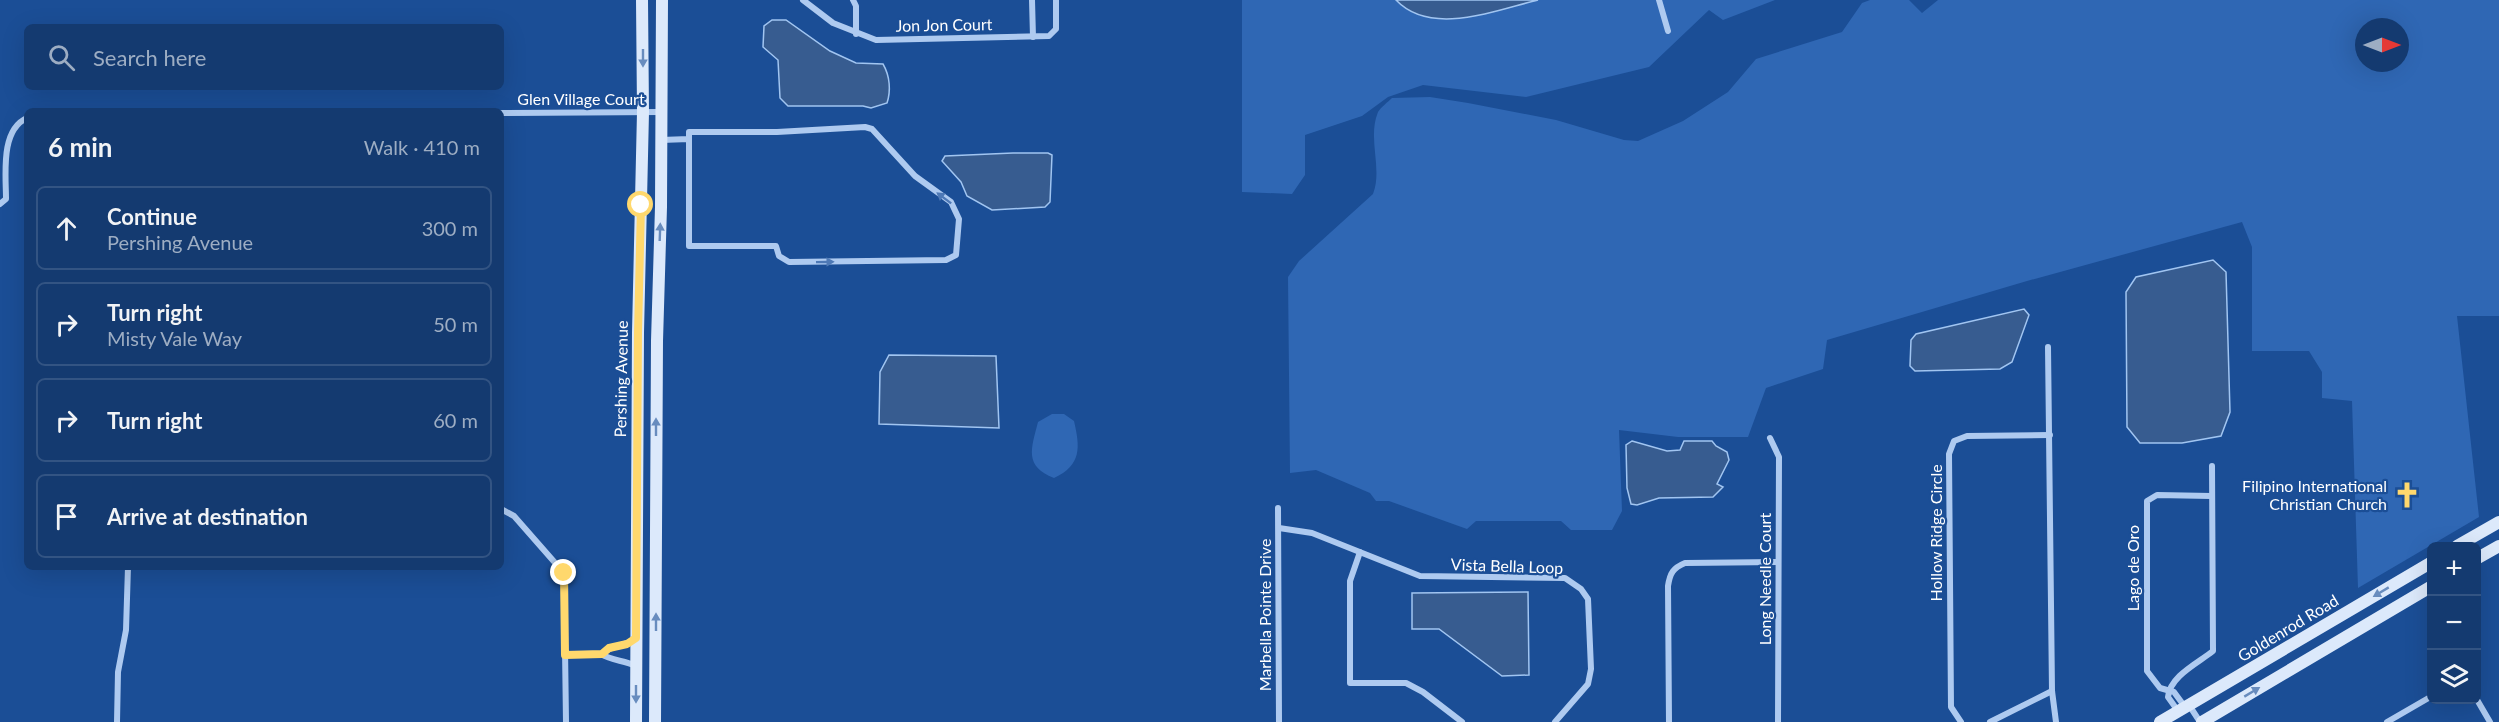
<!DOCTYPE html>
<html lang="en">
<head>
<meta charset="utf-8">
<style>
	:root { --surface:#143a70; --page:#214578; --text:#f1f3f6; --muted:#9dadc3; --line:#335483 }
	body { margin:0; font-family:Lato,sans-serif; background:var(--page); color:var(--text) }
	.controls { position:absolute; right:18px; bottom:18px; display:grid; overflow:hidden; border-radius:9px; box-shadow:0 6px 24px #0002 }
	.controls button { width:54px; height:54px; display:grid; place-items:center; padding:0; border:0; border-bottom:2px solid var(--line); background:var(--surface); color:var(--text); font:30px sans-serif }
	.compass { position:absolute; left:2355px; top:18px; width:54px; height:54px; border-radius:50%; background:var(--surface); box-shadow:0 6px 24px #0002; rotate:90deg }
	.stop { position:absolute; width:18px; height:18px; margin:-14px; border:4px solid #ffd86d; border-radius:50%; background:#fff }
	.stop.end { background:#ffd86d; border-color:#fff; box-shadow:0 2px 6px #0008 }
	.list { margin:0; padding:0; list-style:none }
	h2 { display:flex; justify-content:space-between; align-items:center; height:78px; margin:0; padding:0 24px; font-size:26px }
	h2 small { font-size:20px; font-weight:400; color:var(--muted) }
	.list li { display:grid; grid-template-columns:39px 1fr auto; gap:18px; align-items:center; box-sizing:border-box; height:84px; margin:0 12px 12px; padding:0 12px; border:2px solid var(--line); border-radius:9px }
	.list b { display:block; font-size:22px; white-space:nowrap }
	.list p { margin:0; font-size:20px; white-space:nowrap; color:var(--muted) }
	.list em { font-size:20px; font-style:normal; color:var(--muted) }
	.icon { flex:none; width:33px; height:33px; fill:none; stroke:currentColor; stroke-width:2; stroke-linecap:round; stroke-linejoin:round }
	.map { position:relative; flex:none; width:2499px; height:722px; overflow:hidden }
	.search { position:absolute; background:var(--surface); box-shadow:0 6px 24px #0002; left:24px; top:24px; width:480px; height:66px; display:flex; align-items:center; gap:15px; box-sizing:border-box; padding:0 21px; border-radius:9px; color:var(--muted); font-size:22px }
	.panel { position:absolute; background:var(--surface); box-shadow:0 6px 24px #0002; left:24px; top:108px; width:480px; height:462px; border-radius:9px }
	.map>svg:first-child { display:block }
	.green { fill:#2f67b4; fill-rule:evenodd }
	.water { fill:#375c90; stroke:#a1c5f1; stroke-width:1.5 }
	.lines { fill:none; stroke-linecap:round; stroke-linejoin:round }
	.street { stroke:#aecaf0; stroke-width:6 }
	.secondary { stroke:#dce9fb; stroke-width:12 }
	.oneway { fill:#688cbe }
	.oneway2 { fill:#4e79b6 }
	.route { stroke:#ffd86d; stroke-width:8 }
	.labels { text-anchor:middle; stroke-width:4.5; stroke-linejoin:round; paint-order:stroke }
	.street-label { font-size:16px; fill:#fff; stroke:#1b4e96 }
	.poi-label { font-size:16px; fill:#fff; stroke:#1b4e96; text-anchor:end }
</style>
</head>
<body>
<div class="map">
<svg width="2499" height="722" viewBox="0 0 2499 722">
	<rect width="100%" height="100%" fill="#1b4e96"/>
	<!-- green -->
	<g class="green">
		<path d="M1242,0H1775L1723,20L1709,10L1649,67L1526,97L1423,85L1388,97L1362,116L1305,135V175L1292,194L1242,192Z"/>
		<path d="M1870,0H1909L1922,13L1938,0H2499V316H2457L2479,517L2358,588L2352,401L2322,398V372L2309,351H2252V247L2242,222L2027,281L1827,340L1823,369L1766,388L1748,437H1678L1619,430L1622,511L1612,530H1571L1561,521H1476L1467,529L1389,501H1376L1370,493L1316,470L1290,473L1288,277L1299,261L1373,194C1383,168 1367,139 1378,112C1381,107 1388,102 1392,98L1430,97L1468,103L1556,120L1624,140L1638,141L1683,121L1728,92L1756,59L1842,32L1862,3ZM2364,27H2400V63H2364Z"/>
		<path d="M1052,414H1064L1074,421C1080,447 1082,465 1054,478C1024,466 1031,449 1038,422Z"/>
	</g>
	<!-- water -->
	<g class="water">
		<path d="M1396,0H1538C1496,10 1431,37 1396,0Z"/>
		<path d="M772,20H786L830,51L856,63L883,64C890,76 891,91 887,103L871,108L863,106H788L780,98L778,60L763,47L764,26Z"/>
		<path d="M1013,153H1048L1052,155L1050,202L1045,207L992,210L967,196L961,182L942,161L945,156Z"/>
		<path d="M2213,260L2226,272L2230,412L2221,436L2182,443H2140L2127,427L2126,292L2136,277Z"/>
		<path d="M2024,309L2029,315L2012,362L2000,369L1915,371L1910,366L1911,340L1916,334Z"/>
		<path d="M889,355L996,356L999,428L879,424L880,372Z"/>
		<path d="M1632,441L1667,451L1680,450L1684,441H1712L1716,446L1727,452L1729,460L1717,484L1723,487L1713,497L1659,498L1637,505L1631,504L1627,488L1626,445Z"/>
		<path d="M1528,592L1529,675L1502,676L1439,629H1412V593Z"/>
	</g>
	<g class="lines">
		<!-- street -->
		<g class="street">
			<path d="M803,0L833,23L876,40L1049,36L1056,29V0"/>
			<path d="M853,0L856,6V34"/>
			<path d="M1032,0L1033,37"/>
			<path d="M1659,0L1668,31"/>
			<path d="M501,113L661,112"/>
			<path d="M661,140L689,139V246H776L779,256L789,262L946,260L956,255L959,219L951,202L915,176L872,129L865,127L777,132H689V139"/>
			<path d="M0,204L6,199C6,175 0,130 27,118"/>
			<path d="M2048,347L2052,691L2056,722"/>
			<path d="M1770,438L1779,457L1778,722"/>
			<path d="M1278,508L1279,722"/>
			<path d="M501,509L514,516L564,573L566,722"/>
			<path d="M1279,528L1312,533L1420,576L1565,578L1581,589L1588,599L1591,669L1588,684L1555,722"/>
			<path d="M1360,552L1350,581V683H1406L1423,692L1462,722"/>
			<path d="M636,639C624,646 612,645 601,654C612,661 624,660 636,666"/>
			<path d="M565,655L601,654"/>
			<path d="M2476,698L2490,722"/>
			<path d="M2189,705L2200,722"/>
			<path d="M2185,707L2174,692L2160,688L2147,671V501L2157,495L2211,496"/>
			<path d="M2178,711L2168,697C2170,676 2198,663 2213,651L2212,466"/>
			<path d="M117,722L118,672L126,630L128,567"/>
			<path d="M1669,722L1668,586C1670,573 1673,568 1685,563L1778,562"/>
			<path d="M1961,722L1951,707L1949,454L1954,441L1967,436L2050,435"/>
			<path d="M1990,722L2052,691"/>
			<path d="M2387,722L2432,696"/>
		</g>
		<!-- secondary -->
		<g class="secondary">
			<path d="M2457,546L2499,522"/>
			<path d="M2476,559L2499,546"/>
			<path d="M636,722L638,333L643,112L642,0"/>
			<path d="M655,722L657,341L661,207L662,0"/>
			<path d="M2160,722L2432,562"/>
			<path d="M2202,722L2432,586"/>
		</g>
	</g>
	<!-- one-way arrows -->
	<defs><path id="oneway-solid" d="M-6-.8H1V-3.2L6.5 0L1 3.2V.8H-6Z" transform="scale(1.5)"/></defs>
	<g class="oneway">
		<use href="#oneway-solid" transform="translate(643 58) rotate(90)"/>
		<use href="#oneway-solid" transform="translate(660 232) rotate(-88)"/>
		<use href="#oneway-solid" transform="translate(656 427) rotate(-90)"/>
		<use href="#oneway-solid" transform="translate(2381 592) rotate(149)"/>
		<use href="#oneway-solid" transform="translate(656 622) rotate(-90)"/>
		<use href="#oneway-solid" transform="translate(2252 692) rotate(-31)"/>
		<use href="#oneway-solid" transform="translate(636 694) rotate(90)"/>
	</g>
	<g class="oneway2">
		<use href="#oneway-solid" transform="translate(944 198) rotate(-143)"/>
		<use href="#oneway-solid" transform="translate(825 262) rotate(-1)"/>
	</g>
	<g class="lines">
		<!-- route -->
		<path class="route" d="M564,573L565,655L602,654L609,648L627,644L636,638L638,333L641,205"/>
	</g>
	<!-- icons -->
	<defs>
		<g id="church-bare" transform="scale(2.07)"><path d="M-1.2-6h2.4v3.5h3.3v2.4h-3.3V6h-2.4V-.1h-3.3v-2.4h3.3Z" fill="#ffd86d" stroke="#1b4e96" stroke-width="2.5" paint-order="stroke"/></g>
	</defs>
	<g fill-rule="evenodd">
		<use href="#church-bare" x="2407" y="495"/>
	</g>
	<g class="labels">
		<!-- street labels -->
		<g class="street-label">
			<text transform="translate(944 25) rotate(-1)" y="6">Jon Jon Court</text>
			<text x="581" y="105">Glen Village Court</text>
			<text transform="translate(621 379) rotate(-89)" y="6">Pershing Avenue</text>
			<text transform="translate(1936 533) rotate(-90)" y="6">Hollow Ridge Circle</text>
			<text transform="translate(1507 566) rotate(2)" y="6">Vista Bella Loop</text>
			<text transform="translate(2133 568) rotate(-90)" y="6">Lago de Oro</text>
			<text transform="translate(1765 579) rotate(-90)" y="6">Long Needle Court</text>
			<text transform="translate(1265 615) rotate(-90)" y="6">Marbella Pointe Drive</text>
			<text transform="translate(2288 628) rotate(-31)" y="6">Goldenrod Road</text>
		</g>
		<!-- poi labels -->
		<g class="poi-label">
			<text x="2387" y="492">Filipino International<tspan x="2387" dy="18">Christian Church</tspan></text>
		</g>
	</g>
</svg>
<div class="controls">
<button>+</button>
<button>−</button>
<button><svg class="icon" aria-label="layers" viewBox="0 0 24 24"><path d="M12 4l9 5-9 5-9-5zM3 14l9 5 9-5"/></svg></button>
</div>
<svg class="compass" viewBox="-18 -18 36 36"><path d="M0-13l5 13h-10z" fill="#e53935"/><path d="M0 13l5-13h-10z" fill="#9dadc3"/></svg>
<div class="stop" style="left:641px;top:205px"></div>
<div class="stop end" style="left:564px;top:573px"></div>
<div class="search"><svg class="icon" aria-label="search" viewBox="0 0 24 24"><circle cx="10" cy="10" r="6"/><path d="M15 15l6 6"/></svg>Search here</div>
<section class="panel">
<h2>6 min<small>Walk · 410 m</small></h2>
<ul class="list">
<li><svg class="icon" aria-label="ahead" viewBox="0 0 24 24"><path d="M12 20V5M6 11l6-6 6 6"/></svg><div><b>Continue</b><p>Pershing Avenue</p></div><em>300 m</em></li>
<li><svg class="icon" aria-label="right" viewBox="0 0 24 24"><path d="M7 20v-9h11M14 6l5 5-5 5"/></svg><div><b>Turn right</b><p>Misty Vale Way</p></div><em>50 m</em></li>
<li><svg class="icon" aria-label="right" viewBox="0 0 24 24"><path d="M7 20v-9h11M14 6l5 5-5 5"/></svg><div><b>Turn right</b></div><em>60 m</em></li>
<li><svg class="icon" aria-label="arrive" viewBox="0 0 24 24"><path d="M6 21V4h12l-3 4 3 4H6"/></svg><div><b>Arrive at destination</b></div></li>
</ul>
</section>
</div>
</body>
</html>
